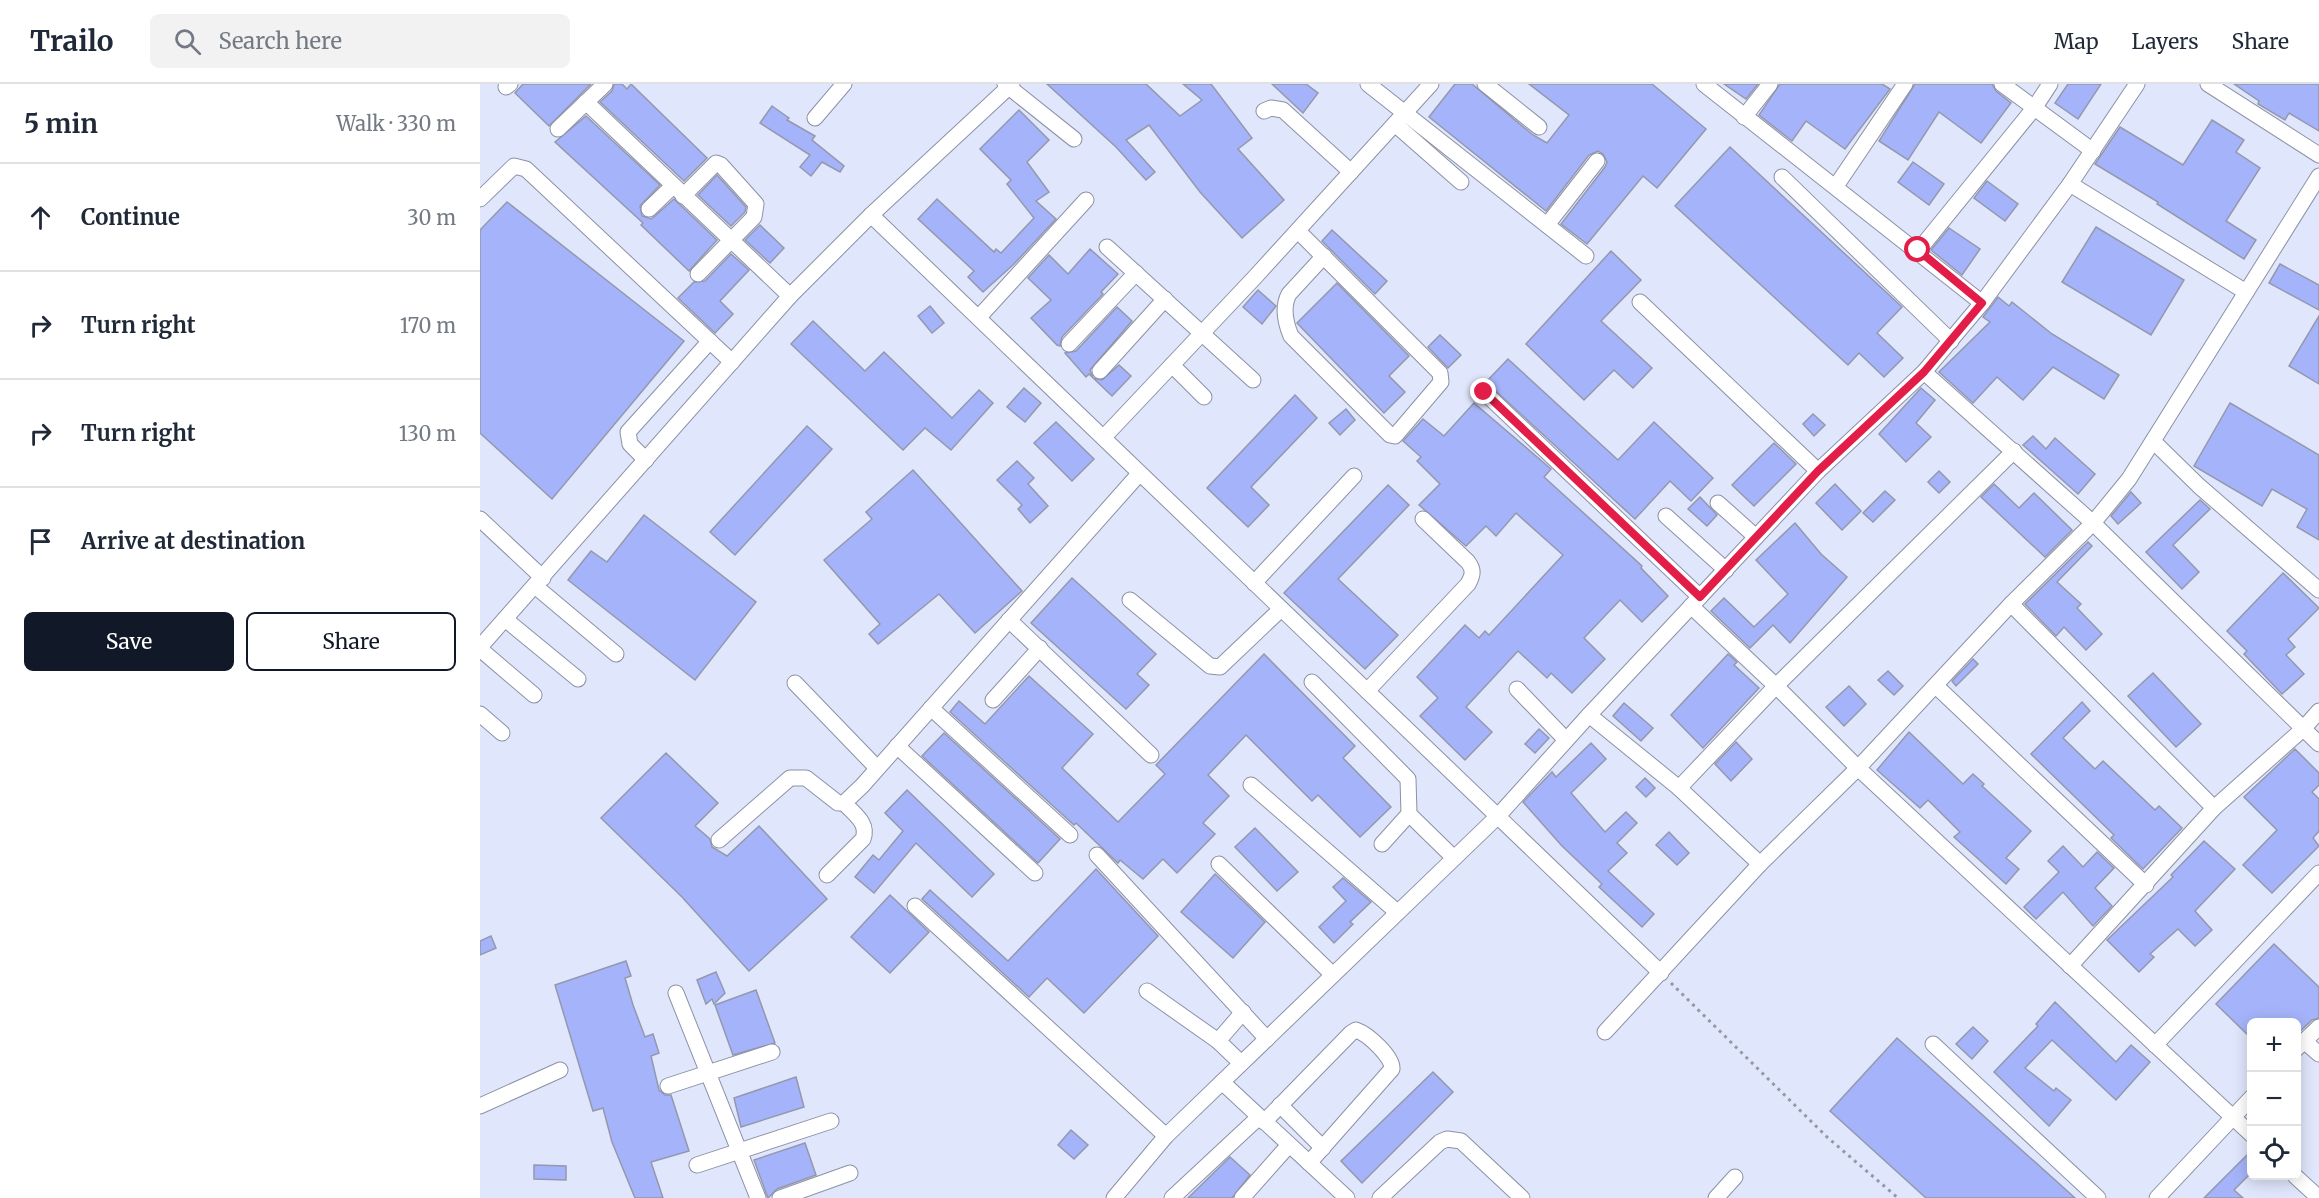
<!DOCTYPE html>
<html lang="en">
<head>
<meta charset="utf-8">
<style>
	:root { --surface:#fff; --page:#f2f2f3; --text:#1f2937; --muted:#747a83; --line:#e0e1e3; --accent:#111827 }
	body { margin:0; font-family:Merriweather,serif; background:var(--page); color:var(--text) }
	.controls { position:absolute; right:18px; bottom:18px; display:grid; overflow:hidden; border-radius:9px; box-shadow:0 3px 15px #0003 }
	.controls button { width:54px; height:54px; display:grid; place-items:center; padding:0; border:0; border-bottom:2px solid var(--line); background:var(--surface); color:var(--text); font:30px sans-serif }
	.stop { position:absolute; width:18px; height:18px; margin:-14px; border:4px solid #e11d48; border-radius:50%; background:#fff }
	.stop.end { background:#e11d48; border-color:#fff; box-shadow:0 2px 6px #0008 }
	.list { margin:0; padding:0; list-style:none }
	h2 { display:flex; justify-content:space-between; align-items:center; height:78px; margin:0; padding:0 24px; font-size:26px }
	h2 small { font-size:20px; font-weight:400; color:var(--muted) }
	.list li { display:grid; grid-template-columns:39px 1fr auto; gap:18px; align-items:center; box-sizing:border-box; height:108px; padding:0 24px; border-top:2px solid var(--line) }
	.list b { display:block; font-size:22px; white-space:nowrap }
	.list em { font-size:20px; font-style:normal; color:var(--muted) }
	.actions { display:flex; gap:12px; padding:18px 24px }
	.actions a { flex:1; padding:14px 0; border:2px solid var(--accent); border-radius:9px; text-align:center; font-size:21px; color:var(--accent) }
	.actions .main { background:var(--accent); color:#fff }
	.icon { flex:none; width:33px; height:33px; fill:none; stroke:currentColor; stroke-width:2; stroke-linecap:round; stroke-linejoin:round }
	.map { position:relative; flex:none; width:1839px; height:1114px; overflow:hidden }
	header { display:flex; align-items:center; gap:36px; box-sizing:border-box; height:84px; padding:0 30px; background:var(--surface); border-bottom:2px solid var(--line) }
	header strong { font-size:28px }
	nav { display:flex; gap:33px; margin-inline-start:auto; font-size:21px }
	.search { width:420px; height:54px; background:var(--page); display:flex; align-items:center; gap:15px; box-sizing:border-box; padding:0 21px; border-radius:9px; color:var(--muted); font-size:22px }
	main { display:flex }
	aside { flex:1; background:var(--surface) }
	.map>svg:first-child { display:block }
	.building { fill:#a5b4fa; stroke:#9398ad; stroke-width:1.5 }
	.lines { fill:none; stroke-linecap:round; stroke-linejoin:round }
	.minor-casing { stroke:#8c91a5; stroke-width:17 }
	.path { stroke:#9498a8; stroke-width:3; stroke-dasharray:3 4.5; stroke-linecap:butt }
	.minor { stroke:#fff; stroke-width:15 }
	.route { stroke:#e11d48; stroke-width:8 }
</style>
</head>
<body>
<header>
<strong>Trailo</strong>
<div class="search"><svg class="icon" aria-label="search" viewBox="0 0 24 24"><circle cx="10" cy="10" r="6"/><path d="M15 15l6 6"/></svg>Search here</div>
<nav><a>Map</a><a>Layers</a><a>Share</a></nav>
</header>
<main>
<aside>
<h2>5 min<small>Walk · 330 m</small></h2>
<ul class="list">
<li><svg class="icon" aria-label="ahead" viewBox="0 0 24 24"><path d="M12 20V5M6 11l6-6 6 6"/></svg><div><b>Continue</b></div><em>30 m</em></li>
<li><svg class="icon" aria-label="right" viewBox="0 0 24 24"><path d="M7 20v-9h11M14 6l5 5-5 5"/></svg><div><b>Turn right</b></div><em>170 m</em></li>
<li><svg class="icon" aria-label="right" viewBox="0 0 24 24"><path d="M7 20v-9h11M14 6l5 5-5 5"/></svg><div><b>Turn right</b></div><em>130 m</em></li>
<li><svg class="icon" aria-label="arrive" viewBox="0 0 24 24"><path d="M6 21V4h12l-3 4 3 4H6"/></svg><div><b>Arrive at destination</b></div></li>
</ul>
<div class="actions"><a class="main">Save</a><a>Share</a></div>
</aside>
<div class="map">
<svg width="1839" height="1114" viewBox="0 0 1839 1114">
	<rect width="100%" height="100%" fill="#e0e6fc"/>
	<!-- building -->
	<g class="building">
		<path d="M43,0H111L69,42L35,9Z"/>
		<path d="M134,0H142L147,5L151,0L227,74L204,97L120,18L132,7Z"/>
		<path d="M567,0H666L700,32L722,16L703,0H731L772,54L758,65L804,116L762,154L720,108L669,41L646,56L675,88L666,96L636,63Z"/>
		<path d="M792,0H826L838,9L823,29Z"/>
		<path d="M975,0H992L1053,51L1067,59L1089,31L1049,0H1172L1226,45L1177,104L1163,92L1107,160L1081,140L1125,83L1127,78L1123,70L1118,67L1109,71L1066,127L949,33Z"/>
		<path d="M1244,0H1278L1266,15Z"/>
		<path d="M1300,0H1402L1410,5L1365,65L1326,37L1312,57L1279,31Z"/>
		<path d="M1435,0H1512L1516,7L1531,19L1501,59L1459,28L1428,76L1399,57Z"/>
		<path d="M1588,0H1621L1598,35L1575,19Z"/>
		<path d="M1754,0H1839V47L1809,29L1805,36L1778,20L1779,17Z"/>
		<path d="M292,22L309,34L307,36L335,52L332,56L364,82L360,88L342,78L331,92L320,83L330,71L280,39Z"/>
		<path d="M539,26L569,56L547,78L569,108L556,117L576,135L534,180L503,208L488,193L494,187L438,135L457,115L514,168L516,165L521,169L554,134L527,100L531,96L500,65Z"/>
		<path d="M106,32L180,101L160,122L162,132L171,135L175,132L194,115L237,156L209,187L161,141L163,139L75,58Z"/>
		<path d="M1732,36L1764,56L1756,68L1780,84L1746,137L1776,156L1764,175L1677,120L1678,118L1615,80L1640,43L1703,81Z"/>
		<path d="M1250,63L1422,223L1397,249L1423,274L1404,293L1379,269L1368,281L1195,122Z"/>
		<path d="M1433,78L1464,100L1449,121L1418,98Z"/>
		<path d="M237,91L266,123L265,128L251,142L218,111Z"/>
		<path d="M1507,97L1538,120L1525,137L1494,114Z"/>
		<path d="M27,118L204,257L72,415L0,349V146Z"/>
		<path d="M280,141L304,164L290,179L265,156Z"/>
		<path d="M1616,143L1704,196L1671,251L1582,198Z"/>
		<path d="M1469,144L1500,165L1482,191L1451,166Z"/>
		<path d="M852,146L907,197L895,210L842,157Z"/>
		<path d="M610,165L638,190L621,208L623,210L582,253L580,262L577,261L551,234L571,216L548,194L569,171L588,190Z"/>
		<path d="M1131,167L1161,196L1121,237L1172,284L1153,304L1134,286L1104,316L1046,260Z"/>
		<path d="M251,170L269,186L240,217L253,230L235,249L198,214L214,198L225,197Z"/>
		<path d="M1800,180L1839,201V226L1789,199Z"/>
		<path d="M857,199L929,272L909,292L925,308L904,329L817,239Z"/>
		<path d="M778,206L796,222L782,240L763,223Z"/>
		<path d="M1518,213L1529,222L1532,218L1572,250L1639,291L1624,315L1573,283L1543,316L1517,293L1493,319L1459,288L1510,238L1503,233Z"/>
		<path d="M450,222L464,239L452,249L438,232Z"/>
		<path d="M637,223L652,237L610,286L613,294L622,296L639,281L651,292L632,312L609,290L606,293L585,269L596,267Z"/>
		<path d="M1839,232V300L1809,282Z"/>
		<path d="M333,237L385,287L404,268L472,334L499,306L513,319L471,366L445,344L423,366L311,260Z"/>
		<path d="M960,251L981,271L968,284L948,263Z"/>
		<path d="M1028,275L1138,376L1174,338L1233,394L1211,417L1190,397L1155,435L1006,298Z"/>
		<path d="M544,304L561,319L545,338L527,323Z"/>
		<path d="M1441,304L1455,316L1436,339L1451,353L1426,378L1399,350Z"/>
		<path d="M815,311L837,334L771,403L789,421L768,443L727,404Z"/>
		<path d="M994,319L1071,385L1064,393L1162,482L1161,484L1188,512L1162,538L1140,516L1104,554L1125,575L1092,609L1071,589L1067,594L1038,567L986,623L1012,648L985,676L940,632L958,614L937,593L985,541L999,554L1005,547L1009,551L1083,471L1036,429L1016,452L1006,442L986,462L939,421L960,400L937,377L941,373L923,357L943,335L964,352Z"/>
		<path d="M1750,319L1839,371V456L1817,443L1827,425L1792,405L1782,422L1714,382Z"/>
		<path d="M866,325L875,336L860,351L849,339Z"/>
		<path d="M1333,330L1345,341L1334,352L1323,340Z"/>
		<path d="M576,338L614,375L592,397L554,359Z"/>
		<path d="M327,342L352,365L255,471L230,448Z"/>
		<path d="M1553,352L1566,365L1575,354L1615,390L1598,410L1543,361Z"/>
		<path d="M1294,359L1316,380L1274,422L1252,401Z"/>
		<path d="M537,377L554,394L548,400L568,422L550,439L538,425L542,421L517,396Z"/>
		<path d="M433,386L542,507L495,549L459,510L398,560L389,550L400,540L344,476L392,435L386,428Z"/>
		<path d="M1459,387L1470,398L1459,409L1448,398Z"/>
		<path d="M1355,400L1381,427L1362,446L1336,419Z"/>
		<path d="M1514,400L1539,424L1554,409L1592,446L1565,473L1501,413Z"/>
		<path d="M908,401L929,421L858,495L918,551L885,585L804,509Z"/>
		<path d="M1405,407L1415,416L1393,438L1383,429Z"/>
		<path d="M1651,408L1661,419L1638,440L1631,432Z"/>
		<path d="M1220,413L1237,431L1227,442L1208,425Z"/>
		<path d="M1720,416L1730,425L1693,461L1719,488L1702,505L1666,468Z"/>
		<path d="M164,431L276,518L215,596L88,496L111,467L127,478Z"/>
		<path d="M1315,439L1341,470L1367,493L1310,559L1293,541L1270,564L1231,527L1244,514L1274,543L1308,510L1276,476Z"/>
		<path d="M1608,458L1612,462L1577,498L1601,520L1597,524L1622,550L1606,566L1584,543L1576,552L1545,520Z"/>
		<path d="M1803,489L1839,524L1808,555L1815,563L1806,571L1824,590L1802,610L1764,570L1767,567L1747,547Z"/>
		<path d="M592,494L676,570L657,590L669,601L646,625L551,539Z"/>
		<path d="M784,570L875,662L863,674L911,723L880,753L838,711L832,717L766,651L728,691L749,712L723,739L735,750L697,789L683,775L663,795L640,776L638,779L596,739L594,741L470,628L479,617L505,640L549,592L613,650L582,684L638,738L685,690L676,681Z"/>
		<path d="M1248,570L1257,578L1254,581L1279,604L1223,664L1191,631Z"/>
		<path d="M1493,575L1498,580L1476,602L1472,597Z"/>
		<path d="M1408,587L1423,602L1414,611L1398,596Z"/>
		<path d="M1673,589L1721,640L1696,663L1648,612Z"/>
		<path d="M1369,602L1386,620L1364,642L1346,623Z"/>
		<path d="M1602,618L1610,627L1583,654L1615,685L1623,677L1675,726L1679,722L1702,744L1663,785L1631,754L1634,751L1551,670Z"/>
		<path d="M1144,619L1173,644L1161,657L1133,632Z"/>
		<path d="M1059,645L1069,654L1055,669L1045,660Z"/>
		<path d="M1429,648L1483,700L1493,690L1504,700L1502,702L1551,747L1526,774L1539,785L1526,800L1474,753L1480,748L1448,716L1440,724L1397,686Z"/>
		<path d="M464,649L580,755L558,779L442,672Z"/>
		<path d="M1256,658L1272,675L1251,697L1235,680Z"/>
		<path d="M1111,659L1126,675L1091,709L1125,748L1146,728L1157,739L1137,759L1147,769L1128,787L1174,830L1162,843L1119,803L1122,800L1082,762L1043,718L1072,688L1076,693Z"/>
		<path d="M1815,665L1839,689V701L1832,708L1839,715V747L1833,754L1839,762L1792,809L1763,781L1797,746L1764,713Z"/>
		<path d="M186,669L238,719L215,742L230,755L232,763L247,772L279,742L347,815L269,887L202,813L121,734Z"/>
		<path d="M1165,694L1175,704L1166,713L1156,703Z"/>
		<path d="M427,706L514,790L492,813L436,759L394,809L375,793L393,771L399,776L423,747L405,729Z"/>
		<path d="M775,744L818,788L797,807L755,763Z"/>
		<path d="M1189,748L1209,769L1197,781L1176,761Z"/>
		<path d="M1724,757L1755,785L1715,827L1732,846L1715,862L1698,845L1670,870L1674,873L1659,888L1627,856L1693,793L1691,791Z"/>
		<path d="M1583,762L1603,783L1617,768L1634,784L1615,804L1632,822L1613,842L1583,808L1556,835L1544,823L1579,788L1568,777Z"/>
		<path d="M616,785L678,852L604,929L567,894L549,913L442,815L450,806L528,877Z"/>
		<path d="M735,790L785,838L753,874L701,828Z"/>
		<path d="M863,794L891,818L870,838L873,840L854,859L839,843L866,817L853,803Z"/>
		<path d="M410,811L449,848L410,889L371,853Z"/>
		<path d="M11,852L16,864L0,871V857Z"/>
		<path d="M1794,860L1839,903V934L1832,936L1816,951V939H1772V955L1736,920Z"/>
		<path d="M146,877L151,892L145,894L153,921L165,953L173,950L179,969L171,972L179,1006L185,1011H191L209,1067L171,1078L183,1114H155L132,1058L123,1024L113,1027L75,901Z"/>
		<path d="M236,888L245,909L234,920L232,915L226,920L217,896Z"/>
		<path d="M276,906L295,959L253,971L235,921Z"/>
		<path d="M1575,918L1636,978L1651,961L1670,978L1636,1016L1572,956L1545,984L1574,1007L1576,1004L1591,1016L1569,1042L1514,988L1558,942L1556,940Z"/>
		<path d="M1493,943L1508,957L1492,975L1476,960Z"/>
		<path d="M1417,954L1595,1114H1446L1350,1027Z"/>
		<path d="M953,988L973,1008L882,1099L861,1077Z"/>
		<path d="M316,993L324,1023L261,1043L254,1014Z"/>
		<path d="M591,1046L608,1061L594,1075L578,1061Z"/>
		<path d="M325,1059L336,1091L297,1105L288,1114L274,1076Z"/>
		<path d="M1772,1066V1088L1754,1106L1763,1114H1724Z"/>
		<path d="M750,1073L770,1091L752,1114H708Z"/>
		<path d="M54,1081L86,1082V1096L54,1095Z"/>
	</g>
	<g class="lines">
		<!-- minor casing -->
		<g class="minor-casing">
			<g id="minor">
				<path d="M525,0L594,55"/>
				<path d="M888,0L1106,172"/>
				<path d="M1005,0L1059,43"/>
				<path d="M1224,0L1502,219"/>
				<path d="M1522,0L1613,67"/>
				<path d="M1728,0L1839,71"/>
				<path d="M26,3L30,0"/>
				<path d="M106,18L310,212"/>
				<path d="M784,27L791,24L803,26L871,88"/>
				<path d="M1264,33L1290,0"/>
				<path d="M335,34L364,0"/>
				<path d="M915,40L981,98"/>
				<path d="M78,45L125,0"/>
				<path d="M1302,93L1471,257"/>
				<path d="M1590,100L1766,208"/>
				<path d="M1356,102L1425,0"/>
				<path d="M203,112L236,79L241,81L276,120L274,133L218,190"/>
				<path d="M0,115L34,82L46,85L252,278"/>
				<path d="M169,125L193,102"/>
				<path d="M391,131L1181,889"/>
				<path d="M1067,141L1117,77"/>
				<path d="M818,147L960,289L961,298L915,352L910,351L811,252C806,240 802,223 809,210L844,172"/>
				<path d="M627,163L773,296"/>
				<path d="M1438,167L1555,23L1570,0"/>
				<path d="M1160,218L1338,387"/>
				<path d="M499,233L606,116"/>
				<path d="M589,260L656,189"/>
				<path d="M692,281L724,313"/>
				<path d="M620,287L685,215"/>
				<path d="M1444,288L1613,439L1839,660"/>
				<path d="M1004,308L1220,513"/>
				<path d="M624,353L776,192L951,0"/>
				<path d="M1673,357L1719,402L1839,506"/>
				<path d="M166,376L150,360L148,348L230,257"/>
				<path d="M1238,419L1276,453"/>
				<path d="M1186,432L1246,486"/>
				<path d="M0,435L63,494"/>
				<path d="M774,499L874,392"/>
				<path d="M55,502L136,570"/>
				<path d="M650,516L730,582L740,583L801,525"/>
				<path d="M1531,520L1734,724"/>
				<path d="M1211,522L1296,602L1378,684L1772,1051"/>
				<path d="M25,535L98,595"/>
				<path d="M529,536L671,671"/>
				<path d="M0,563L310,212L391,131L532,0"/>
				<path d="M0,565L54,611"/>
				<path d="M832,598L928,695L929,730L974,774"/>
				<path d="M315,599L397,684"/>
				<path d="M1456,602L1666,801"/>
				<path d="M1037,605L1086,656"/>
				<path d="M887,607L988,500C993,491 994,486 988,478L943,435"/>
				<path d="M513,616L560,564"/>
				<path d="M451,624L590,751"/>
				<path d="M0,630L22,649"/>
				<path d="M1109,631L1199,704L1280,780"/>
				<path d="M417,662L555,789"/>
				<path d="M771,701L917,828"/>
				<path d="M1199,704L1296,602L1534,367"/>
				<path d="M239,756L310,694H326L358,719H364L382,702L659,390"/>
				<path d="M902,760L929,730"/>
				<path d="M617,771L787,955"/>
				<path d="M739,780L852,890"/>
				<path d="M347,791L383,755C389,739 374,730 364,719"/>
				<path d="M435,822L686,1052"/>
				<path d="M1590,882L1734,724L1823,645L1839,627"/>
				<path d="M667,907L738,957L761,979"/>
				<path d="M196,909L278,1114"/>
				<path d="M1125,948L1280,780L1378,684L1531,520L1613,439L1649,395L1839,92"/>
				<path d="M738,957L763,928"/>
				<path d="M1824,957L1839,970"/>
				<path d="M1453,960L1618,1114"/>
				<path d="M1675,961L1839,789"/>
				<path d="M1816,965L1839,943"/>
				<path d="M742,998L867,1114"/>
				<path d="M188,1002L292,968"/>
				<path d="M800,1021L843,1064"/>
				<path d="M0,1022L80,986"/>
				<path d="M784,1038L871,949L876,946C888,950 913,973 912,985L829,1079"/>
				<path d="M217,1081L351,1037"/>
				<path d="M1815,1092L1839,1114"/>
				<path d="M300,1114L370,1089"/>
				<path d="M634,1114L686,1052L1018,732L1109,631L1338,387L1444,288L1502,219L1590,100L1657,0"/>
				<path d="M692,1114L779,1033"/>
				<path d="M762,1114L809,1061"/>
				<path d="M900,1114L960,1058L967,1055L981,1057L1042,1114"/>
				<path d="M1236,1114L1255,1093"/>
				<path d="M1677,1114L1772,1013"/>
			</g>
		</g>
		<!-- path -->
		<path class="path" d="M1191,899L1347,1053L1418,1114"/>
		<!-- minor -->
		<use href="#minor" class="minor"/>
	</g>
	<g class="lines">
		<!-- route -->
		<path class="route" d="M1004,308L1220,513L1338,387L1444,288L1502,219L1438,166"/>
	</g>
</svg>
<div class="controls">
<button>+</button>
<button>−</button>
<button><svg class="icon" aria-label="locate" viewBox="0 0 24 24"><circle cx="12" cy="12" r="6"/><path d="M12 2v4M12 18v4M2 12h4M18 12h4"/></svg></button>
</div>
<div class="stop" style="left:1438px;top:166px"></div>
<div class="stop end" style="left:1004px;top:308px"></div>
</div>
</main>
</body>
</html>
